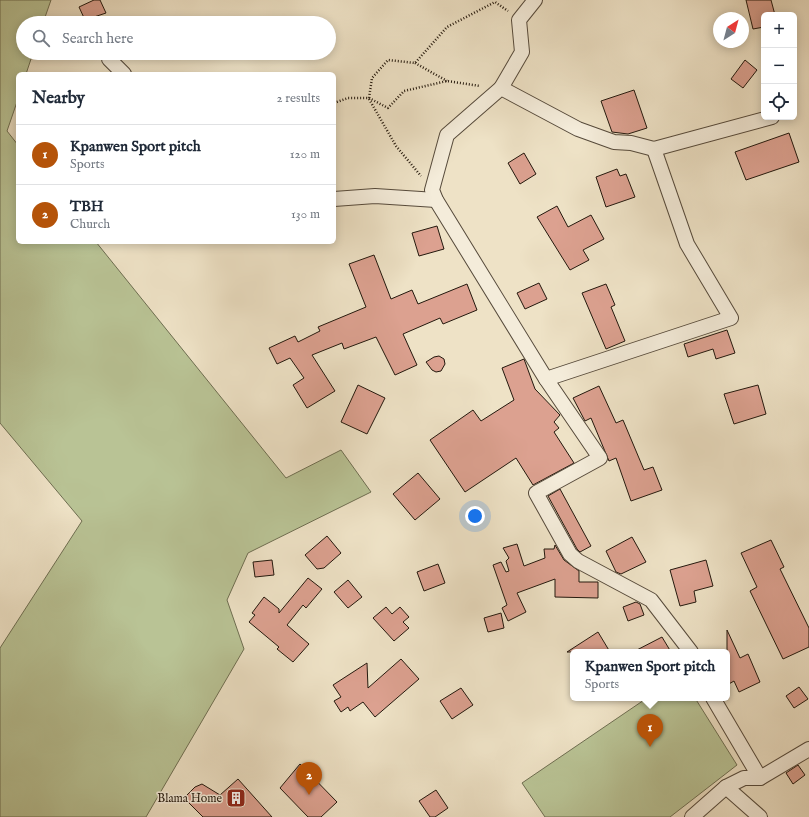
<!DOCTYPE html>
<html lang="en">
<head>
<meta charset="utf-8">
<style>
	:root { --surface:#fff; --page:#f2f2f3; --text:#1f2937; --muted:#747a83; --line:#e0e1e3; --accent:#b45309 }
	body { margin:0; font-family:"IM FELL English",serif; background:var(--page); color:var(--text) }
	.controls { position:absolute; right:12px; top:12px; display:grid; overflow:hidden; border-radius:6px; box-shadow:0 2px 10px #0003 }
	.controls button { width:36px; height:36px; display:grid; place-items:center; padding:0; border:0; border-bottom:1px solid var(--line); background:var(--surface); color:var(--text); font:20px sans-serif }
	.compass { position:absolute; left:713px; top:12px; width:36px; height:36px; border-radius:50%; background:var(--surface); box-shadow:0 2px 10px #0003; rotate:36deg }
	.you { position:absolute; left:475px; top:516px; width:14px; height:14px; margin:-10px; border:3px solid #fff; border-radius:50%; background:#1a73e8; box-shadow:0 0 0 6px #1a73e833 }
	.badge { display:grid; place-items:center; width:26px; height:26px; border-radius:50%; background:var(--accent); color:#fff; font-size:13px; font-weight:700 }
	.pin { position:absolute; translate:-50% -33px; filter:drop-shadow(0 1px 2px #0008) }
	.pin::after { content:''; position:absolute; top:21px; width:14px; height:12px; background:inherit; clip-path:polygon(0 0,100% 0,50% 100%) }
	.popup { position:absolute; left:570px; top:649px; width:160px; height:52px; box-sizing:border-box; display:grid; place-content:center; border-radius:6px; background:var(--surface); filter:drop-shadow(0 1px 3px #0005); font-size:13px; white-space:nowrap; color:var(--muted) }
	.popup b { font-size:15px; color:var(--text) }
	.popup::after { content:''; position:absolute; left:50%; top:100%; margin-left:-8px; border:8px solid transparent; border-top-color:var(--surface) }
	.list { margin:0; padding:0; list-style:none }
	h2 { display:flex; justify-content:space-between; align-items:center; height:52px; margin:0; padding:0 16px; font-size:17px }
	h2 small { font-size:13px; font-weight:400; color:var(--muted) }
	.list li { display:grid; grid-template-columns:26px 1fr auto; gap:12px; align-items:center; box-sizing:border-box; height:60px; padding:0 16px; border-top:1px solid var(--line) }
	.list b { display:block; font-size:15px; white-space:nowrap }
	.list p { margin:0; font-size:13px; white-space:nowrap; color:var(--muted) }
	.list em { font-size:13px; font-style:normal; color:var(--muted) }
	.icon { flex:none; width:22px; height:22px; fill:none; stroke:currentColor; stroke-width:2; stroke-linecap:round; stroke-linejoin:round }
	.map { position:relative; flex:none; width:809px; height:817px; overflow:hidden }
	.search { position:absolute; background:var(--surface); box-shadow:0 2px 10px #0003; left:16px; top:16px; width:320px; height:44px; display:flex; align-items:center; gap:10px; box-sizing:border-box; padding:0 14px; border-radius:22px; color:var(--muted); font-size:15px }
	.panel { position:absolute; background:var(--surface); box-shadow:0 2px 10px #0003; left:16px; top:72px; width:320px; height:172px; border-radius:6px }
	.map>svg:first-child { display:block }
	.green { fill:#b9c395; stroke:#6e6e51 }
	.building { fill:#dca190; stroke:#23180d }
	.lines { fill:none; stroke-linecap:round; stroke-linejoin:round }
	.street-casing { stroke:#564a3b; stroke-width:16 }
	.path { stroke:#23180d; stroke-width:2.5; stroke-dasharray:1 2; stroke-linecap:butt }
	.street { stroke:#f4ecda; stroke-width:14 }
	.labels { text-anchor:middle; stroke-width:3; stroke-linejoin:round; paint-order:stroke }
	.poi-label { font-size:12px; fill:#23180d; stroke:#f4ecda; text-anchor:end }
</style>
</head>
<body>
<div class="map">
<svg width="809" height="817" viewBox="0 0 809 817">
	<rect width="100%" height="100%" fill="#eee2c6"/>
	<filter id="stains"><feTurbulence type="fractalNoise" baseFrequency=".005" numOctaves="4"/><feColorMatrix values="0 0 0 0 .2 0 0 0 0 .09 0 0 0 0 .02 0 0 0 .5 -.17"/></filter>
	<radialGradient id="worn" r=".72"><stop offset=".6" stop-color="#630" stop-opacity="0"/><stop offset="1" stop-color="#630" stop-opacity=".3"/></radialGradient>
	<!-- green -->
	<g class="green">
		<path d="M0,0H51L43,23H23V53H33L26,74H18V99L7,131L18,145V242H96L286,478L341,450L371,492L248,553L227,600L244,649L146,817H0V648L82,521L0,423Z"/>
		<path d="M647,698H695L737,765L670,817H545L522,783Z"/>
	</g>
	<!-- building -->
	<g class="building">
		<path d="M94,0H100L106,13L85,20L79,7Z"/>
		<path d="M746,0H771L775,15H764V27L753,29Z"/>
		<path d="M745,60L757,70L743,88L731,79Z"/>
		<path d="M634,90L647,128L628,134L612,132L601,101Z"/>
		<path d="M789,133L799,162L746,180L735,152Z"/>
		<path d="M524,153L536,174L520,184L508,163Z"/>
		<path d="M617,169L620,176L626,174L635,197L606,207L596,177Z"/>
		<path d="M557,206L568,227L591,215L604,239L583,250L589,260L570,270L537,217Z"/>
		<path d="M437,226L444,249L419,256L412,233Z"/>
		<path d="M374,255L391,299L412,290L418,304L467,284L477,310L443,324L440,318L403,334L417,365L395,375L376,337L344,349L342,343L312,355L335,391L307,408L293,385L304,378L290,358L277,364L269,348L295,336L298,342L320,331L318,327L366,307L349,264Z"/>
		<path d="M539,283L547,299L525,309L517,293Z"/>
		<path d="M606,284L615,305L611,307L625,341L606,349L582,293Z"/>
		<path d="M727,330L735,353L716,359L713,349L688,357L684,344Z"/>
		<path d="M439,356L444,359L445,364L441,371L436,372L432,370L426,362L434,357Z"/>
		<path d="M524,359L535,389L560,415L554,422L559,428L554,432L574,463L533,485L516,458L465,492L430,440L473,410L481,421L514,400L502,368Z"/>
		<path d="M358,385L385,398L367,434L341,422Z"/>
		<path d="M758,385L766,414L734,424L724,394Z"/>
		<path d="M599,386L616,423L623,420L644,470L653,467L662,490L631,501L616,458L609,461L591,418L585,421L573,398Z"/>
		<path d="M418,473L440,499L415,520L393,494Z"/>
		<path d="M560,489L591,546L580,552L577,549L548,496Z"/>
		<path d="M327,536L341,553L324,568L317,569L305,555Z"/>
		<path d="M632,537L646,562L621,574L616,572L606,551Z"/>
		<path d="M771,540L784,567L780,569L809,628V647L783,659L750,591L757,587L741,553Z"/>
		<path d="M517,544L524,566L545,558L544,549H554L555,545L564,560L579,571V582H598V598L555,597V579L517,593L526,612L508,621L502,608L507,605L493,565L501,562L506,572L509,571L506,561L509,558L503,548Z"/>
		<path d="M272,560L274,575L255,577L253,562Z"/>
		<path d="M706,560L713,586L694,591L696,602L680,606L670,570Z"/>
		<path d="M438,564L445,583L424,591L417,572Z"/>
		<path d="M308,578L322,589L306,608L303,605L287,625L309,644L293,662L277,649L279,647L249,622L255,615L252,613L264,597L279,609V613Z"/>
		<path d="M348,580L362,597L348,608L334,592Z"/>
		<path d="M636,602L640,604L644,615L628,621L623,607Z"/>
		<path d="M386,607L392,614L400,607L409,617L403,622L409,628L394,641L373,618Z"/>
		<path d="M501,613L504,628L488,632L484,618Z"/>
		<path d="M727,630L740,658L748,654L760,682L739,692L734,681L727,685Z"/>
		<path d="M598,632L610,652H567Z"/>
		<path d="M662,637L671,652H633Z"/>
		<path d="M401,659L419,679L390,704L375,717L363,702L350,711L348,707L341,712L334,701L341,697L333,685L367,663L368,688Z"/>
		<path d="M799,687L808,699L794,708L786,696Z"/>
		<path d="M461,688L473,705L452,719L440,701Z"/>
		<path d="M300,764L337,802L321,817H308L280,788Z"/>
		<path d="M798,765L805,775L793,784L786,773Z"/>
		<path d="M238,779L272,817H203L184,798L195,787L202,784L220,795Z"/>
		<path d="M436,790L448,808L435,817H430L419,801Z"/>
	</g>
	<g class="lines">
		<!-- street casing -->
		<g class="street-casing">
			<g id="street">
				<path d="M109,59L124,74"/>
				<path d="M501,88L522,52L519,20L535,0"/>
				<path d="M334,199L375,196L436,200"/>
				<path d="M546,379L731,318L687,244L654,149"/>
				<path d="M691,652L651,600L578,561L570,554L536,493L600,458L546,379L436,200L432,190L447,135L501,88L578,129L614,142L631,143L654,149L772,117"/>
				<path d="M713,698L760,778"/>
				<path d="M726,787L760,817"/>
				<path d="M692,817L726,787L744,778H760L809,749"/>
			</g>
		</g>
		<!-- path -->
		<g class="path">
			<path d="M415,63L447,81"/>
			<path d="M369,98L388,108L404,91L447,81L480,86"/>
			<path d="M369,99L396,146L421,176"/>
			<path d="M334,103L348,98H369L372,78L388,60L415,63L447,27L495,2L508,11"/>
		</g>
		<!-- street -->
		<use href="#street" class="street"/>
	</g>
	<!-- icons -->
	<defs>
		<g id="building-square" transform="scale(1)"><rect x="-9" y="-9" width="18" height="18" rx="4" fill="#8f2418" stroke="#f4ecda"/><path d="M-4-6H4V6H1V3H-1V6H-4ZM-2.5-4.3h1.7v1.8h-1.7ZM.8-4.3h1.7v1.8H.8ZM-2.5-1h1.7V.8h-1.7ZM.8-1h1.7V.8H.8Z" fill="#fff"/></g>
	</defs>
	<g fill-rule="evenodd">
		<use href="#building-square" x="236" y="798"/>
	</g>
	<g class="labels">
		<!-- poi labels -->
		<g class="poi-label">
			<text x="222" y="802">Blama Home</text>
		</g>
	</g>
	<rect width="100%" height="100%" filter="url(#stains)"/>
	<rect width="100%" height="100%" fill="url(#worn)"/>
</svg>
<div class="controls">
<button>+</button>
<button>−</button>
<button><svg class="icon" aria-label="locate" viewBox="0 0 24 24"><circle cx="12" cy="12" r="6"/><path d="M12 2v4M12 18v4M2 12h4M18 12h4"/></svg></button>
</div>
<svg class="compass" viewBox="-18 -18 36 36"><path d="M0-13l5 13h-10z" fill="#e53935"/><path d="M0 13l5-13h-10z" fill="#747a83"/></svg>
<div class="you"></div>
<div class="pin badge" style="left:650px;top:747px">1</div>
<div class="popup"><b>Kpanwen Sport pitch</b>Sports</div>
<div class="pin badge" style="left:309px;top:795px">2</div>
<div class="search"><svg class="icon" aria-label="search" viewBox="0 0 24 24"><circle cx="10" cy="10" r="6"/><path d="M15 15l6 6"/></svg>Search here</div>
<section class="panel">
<h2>Nearby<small>2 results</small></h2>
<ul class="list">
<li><span class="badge">1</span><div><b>Kpanwen Sport pitch</b><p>Sports</p></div><em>120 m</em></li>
<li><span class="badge">2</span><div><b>TBH</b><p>Church</p></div><em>130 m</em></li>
</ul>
</section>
</div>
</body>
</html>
